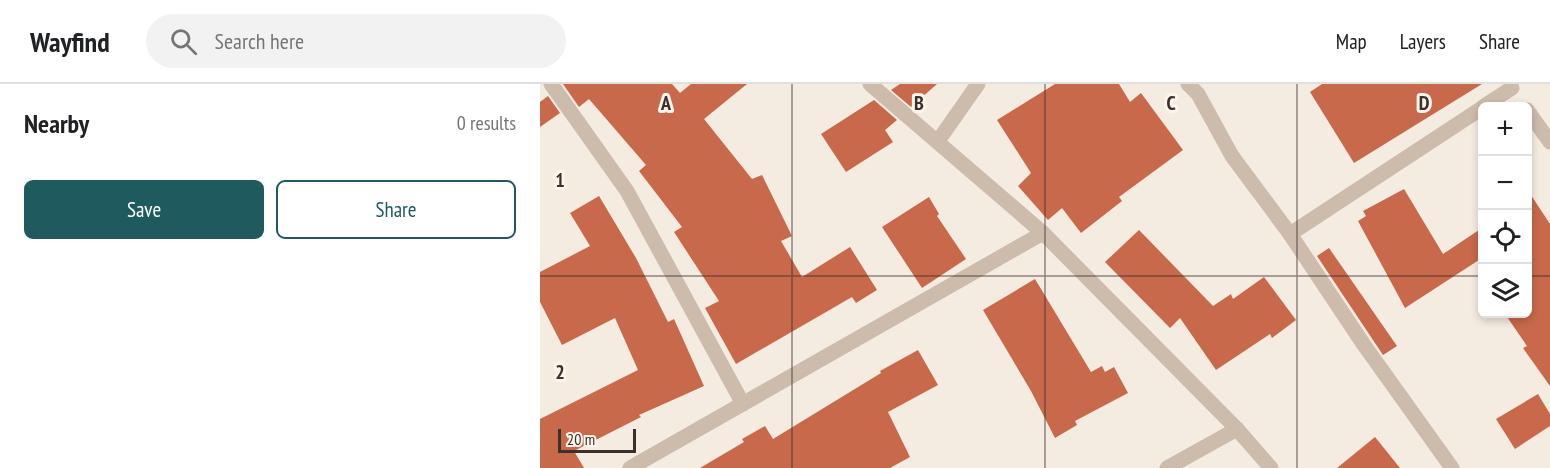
<!DOCTYPE html>
<html lang="en">
<head>
<meta charset="utf-8">
<style>
	:root { --surface:#fff; --page:#f2f2f2; --text:#202124; --muted:#757577; --line:#e0e0e0; --accent:#1f5a5e }
	body { margin:0; font-family:"PT Sans Narrow",sans-serif; background:var(--page); color:var(--text) }
	.controls { position:absolute; right:18px; top:18px; display:grid; overflow:hidden; border-radius:9px; box-shadow:0 3px 9px #0003 }
	.controls button { width:54px; height:54px; display:grid; place-items:center; padding:0; border:0; border-bottom:2px solid var(--line); background:var(--surface); color:var(--text); font:30px sans-serif }
	.scale { position:absolute; left:18px; bottom:15px; width:78px; box-sizing:border-box; padding-left:6px; border:3px solid #3b302b; border-top:0; font-size:16px; line-height:21px; white-space:nowrap; color:#3b302b; -webkit-text-stroke:4px #fbf5ee; paint-order:stroke }
	.list { margin:0; padding:0; list-style:none }
	h2 { display:flex; justify-content:space-between; align-items:center; height:78px; margin:0; padding:0 24px; font-size:26px }
	h2 small { font-size:20px; font-weight:400; color:var(--muted) }
	.actions { display:flex; gap:12px; padding:18px 24px }
	.actions a { flex:1; padding:14px 0; border:2px solid var(--accent); border-radius:9px; text-align:center; font-size:21px; color:var(--accent) }
	.actions .main { background:var(--accent); color:#fff }
	.icon { flex:none; width:33px; height:33px; fill:none; stroke:currentColor; stroke-width:2; stroke-linecap:round; stroke-linejoin:round }
	.map { position:relative; flex:none; width:1010px; height:384px; overflow:hidden }
	header { display:flex; align-items:center; gap:36px; box-sizing:border-box; height:84px; padding:0 30px; background:var(--surface); border-bottom:2px solid var(--line) }
	header strong { font-size:28px }
	nav { display:flex; gap:33px; margin-inline-start:auto; font-size:21px }
	.search { width:420px; height:54px; background:var(--page); display:flex; align-items:center; gap:15px; box-sizing:border-box; padding:0 21px; border-radius:33px; color:var(--muted); font-size:22px }
	main { display:flex }
	aside { flex:1; background:var(--surface) }
	.map>svg:first-child { display:block }
	.building { fill:#c8694b }
	.lines { fill:none; stroke-linecap:round; stroke-linejoin:round }
	.minor { stroke:#cdbbac; stroke-width:15 }
	.grid { fill:none; stroke:#3b302b; stroke-width:1.5; stroke-opacity:0.55 }
	.grid-label { font-size:20px; text-anchor:middle; font-weight:bold; fill:#3b302b; stroke:#fbf5ee; stroke-width:6; stroke-linejoin:round; paint-order:stroke }
</style>
</head>
<body>
<header>
<strong>Wayfind</strong>
<div class="search"><svg class="icon" aria-label="search" viewBox="0 0 24 24"><circle cx="10" cy="10" r="6"/><path d="M15 15l6 6"/></svg>Search here</div>
<nav><a>Map</a><a>Layers</a><a>Share</a></nav>
</header>
<main>
<aside>
<h2>Nearby<small>0 results</small></h2>
<ul class="list">
</ul>
<div class="actions"><a class="main">Save</a><a>Share</a></div>
</aside>
<div class="map">
<svg width="1010" height="384" viewBox="0 0 1010 384">
	<rect width="100%" height="100%" fill="#f4ebe1"/>
	<!-- building -->
	<g class="building">
		<path d="M23,0H132L140,9L151,0H207L164,35L212,95L222,91L252,152L241,157L262,193L310,163L337,206L316,219L312,213L196,280L165,224L179,217L134,148L142,143L99,87L106,81L49,15L39,23Z"/>
		<path d="M360,0H397L371,23L351,6Z"/>
		<path d="M515,0H579L590,18L601,9L643,66L579,113L582,117L541,149L522,124L508,136L478,102L491,89L457,36Z"/>
		<path d="M782,0H942L814,79L770,8Z"/>
		<path d="M8,12L20,29L0,43V18Z"/>
		<path d="M334,16L357,36L345,46L353,58L306,88L281,50Z"/>
		<path d="M864,105L903,170L942,144V174L865,224L818,137L826,132L823,127Z"/>
		<path d="M987,105L1010,140V302L983,264L987,262L965,230H987Z"/>
		<path d="M59,112L96,174L128,238L134,235L164,302L99,331L101,333L34,367L44,384H0V335L98,286L75,234L22,261L0,218V188L50,162L30,129Z"/>
		<path d="M389,113L399,130L397,132L426,175L382,204L342,143Z"/>
		<path d="M599,146L673,222L691,210L693,215L724,193L756,236L732,254L730,250L676,286L640,234L630,244L565,178Z"/>
		<path d="M789,164L857,262L843,271L777,172Z"/>
		<path d="M495,195L551,288L562,282L565,288L574,283L588,309L535,337L537,341L515,354L491,307L443,226Z"/>
		<path d="M378,266L398,301L348,328L370,373L350,384H160L204,358L202,355L225,342L233,355L341,289L340,287Z"/>
		<path d="M998,310L1010,330V342L975,365L956,335Z"/>
		<path d="M835,353L860,384H797Z"/>
	</g>
	<g class="lines">
		<!-- minor -->
		<g class="minor">
			<path d="M11,0L87,107L203,320"/>
			<path d="M330,0L503,149L697,345L731,384"/>
			<path d="M648,0L658,10L692,72L750,150"/>
			<path d="M944,22L972,4"/>
			<path d="M987,26L1010,58"/>
			<path d="M398,57L438,0"/>
			<path d="M90,384L503,149"/>
			<path d="M627,384L697,345"/>
			<path d="M912,384L824,261L750,150L942,24"/>
		</g>
	</g>
	<!-- grid -->
	<path class="grid" d="M252,0V384M505,0V384M757,0V384M0,192H942M987,192H1010"/>
	<g class="grid-label">
		<text x="126" y="26">A</text>
		<text x="379" y="26">B</text>
		<text x="631" y="26">C</text>
		<text x="884" y="26">D</text>
		<text x="20" y="103">1</text>
		<text x="20" y="295">2</text>
	</g>
</svg>
<div class="controls">
<button>+</button>
<button>−</button>
<button><svg class="icon" aria-label="locate" viewBox="0 0 24 24"><circle cx="12" cy="12" r="6"/><path d="M12 2v4M12 18v4M2 12h4M18 12h4"/></svg></button>
<button><svg class="icon" aria-label="layers" viewBox="0 0 24 24"><path d="M12 4l9 5-9 5-9-5zM3 14l9 5 9-5"/></svg></button>
</div>
<div class="scale">20 m</div>
</div>
</main>
</body>
</html>
